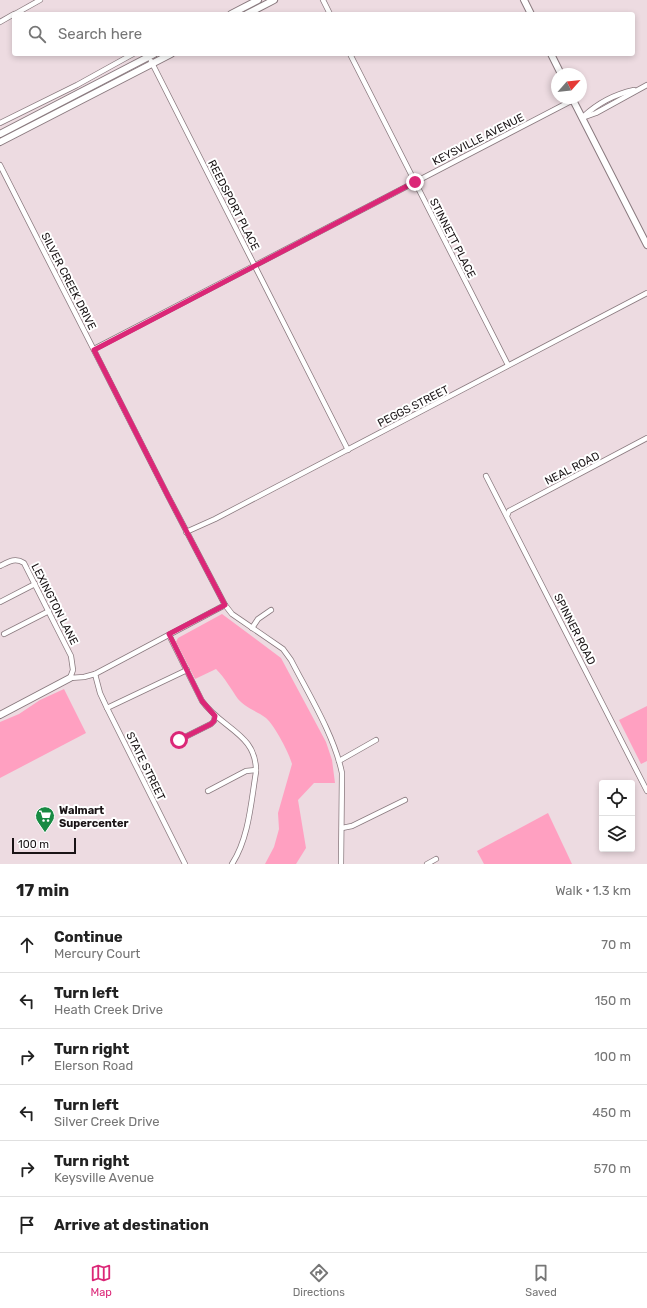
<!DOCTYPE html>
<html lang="en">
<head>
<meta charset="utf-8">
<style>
	:root { --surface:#fff; --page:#f2f2f2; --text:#222; --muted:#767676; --line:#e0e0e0; --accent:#db2777 }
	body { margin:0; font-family:Rubik,sans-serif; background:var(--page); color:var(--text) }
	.controls { position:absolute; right:12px; bottom:12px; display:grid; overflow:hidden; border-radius:4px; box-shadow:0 2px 6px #0003 }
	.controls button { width:36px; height:36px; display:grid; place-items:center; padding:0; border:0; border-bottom:1px solid var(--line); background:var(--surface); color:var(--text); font:20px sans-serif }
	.compass { position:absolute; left:551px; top:68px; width:36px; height:36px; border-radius:50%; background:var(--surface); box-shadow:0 2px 6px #0003; rotate:63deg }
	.scale { position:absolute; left:12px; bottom:10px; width:64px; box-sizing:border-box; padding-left:4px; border:2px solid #191315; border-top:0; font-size:11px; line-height:14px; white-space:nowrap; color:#191315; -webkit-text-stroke:3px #fff; paint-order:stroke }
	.stop { position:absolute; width:12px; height:12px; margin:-9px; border:3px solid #db2777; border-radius:50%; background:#fff }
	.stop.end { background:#db2777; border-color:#fff; box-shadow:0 1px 4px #0008 }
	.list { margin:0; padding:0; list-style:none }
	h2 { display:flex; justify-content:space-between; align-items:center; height:52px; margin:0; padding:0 16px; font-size:17px }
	h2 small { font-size:13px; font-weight:400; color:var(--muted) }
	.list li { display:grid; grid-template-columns:26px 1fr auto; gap:12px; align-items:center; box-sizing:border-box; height:56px; padding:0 16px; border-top:1px solid var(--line) }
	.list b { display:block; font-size:15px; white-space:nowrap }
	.list p { margin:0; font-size:13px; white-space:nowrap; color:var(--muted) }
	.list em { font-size:13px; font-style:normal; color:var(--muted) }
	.icon { flex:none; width:22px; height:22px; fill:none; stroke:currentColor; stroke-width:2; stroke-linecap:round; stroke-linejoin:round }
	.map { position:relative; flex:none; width:647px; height:864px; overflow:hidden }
	.search { position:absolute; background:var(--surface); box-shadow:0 2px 6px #0003; left:12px; right:12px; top:12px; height:44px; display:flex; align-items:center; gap:10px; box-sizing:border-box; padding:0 14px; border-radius:4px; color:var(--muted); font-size:15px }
	.sheet { height:388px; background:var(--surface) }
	nav { display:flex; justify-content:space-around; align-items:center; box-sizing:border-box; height:56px; border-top:1px solid var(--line); background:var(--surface); font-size:11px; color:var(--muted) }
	nav a { display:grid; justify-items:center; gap:2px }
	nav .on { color:var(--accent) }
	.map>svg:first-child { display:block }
	.green { fill:#ffa0c1 }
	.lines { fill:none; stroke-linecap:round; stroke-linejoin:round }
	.street-casing { stroke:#8a7a7f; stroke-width:6 }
	.secondary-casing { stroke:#8a7a7f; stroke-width:8 }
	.street { stroke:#fff; stroke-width:4.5 }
	.secondary { stroke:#fff; stroke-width:6 }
	.route { stroke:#db2777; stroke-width:5 }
	.labels { text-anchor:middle; stroke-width:4; stroke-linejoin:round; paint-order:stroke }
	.street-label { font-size:11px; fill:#191315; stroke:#fff }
	.poi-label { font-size:11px; font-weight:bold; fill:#191315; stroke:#fff; text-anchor:start }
</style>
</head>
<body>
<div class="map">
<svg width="647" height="864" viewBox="0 0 647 864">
	<rect width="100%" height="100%" fill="#eddbe1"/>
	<!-- green -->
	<g class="green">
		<path d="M222,614L281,658L326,742L332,760L335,783H314L298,800L306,848L296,864H265L274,847L279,829L278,813L292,764C289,753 275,726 266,718C257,711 247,709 238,699C231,689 225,678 216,669L195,679L176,642L178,638Z"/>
		<path d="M64,689L86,733L0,778V722L19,714L40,700Z"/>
		<path d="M647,706V761L641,764L619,720Z"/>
		<path d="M548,813L572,864H484L477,851Z"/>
	</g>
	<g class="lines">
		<!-- street casing -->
		<g class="street-casing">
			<g id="street">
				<path d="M323,0L330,14"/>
				<path d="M15,14L40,0"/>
				<path d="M0,22L14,14"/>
				<path d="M350,54L508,365"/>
				<path d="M151,61L348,450"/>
				<path d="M584,116C598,103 616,94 634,90"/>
				<path d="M582,118L596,113L647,85"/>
				<path d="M0,123L77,85L133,54"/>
				<path d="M0,165L168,496L225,605L232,614L283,649L291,660C309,695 334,735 342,773L341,864"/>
				<path d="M94,349L573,100"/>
				<path d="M486,476L647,791"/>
				<path d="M507,516L509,511L647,438"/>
				<path d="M186,532L215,519L647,293"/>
				<path d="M0,566C8,562 15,557 24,563L71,656L73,670L70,678L84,677L95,674L225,605"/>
				<path d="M0,602L35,584"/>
				<path d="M252,628L258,619L271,610"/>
				<path d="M4,634L49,611"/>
				<path d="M169,635L202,701C222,729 257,734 256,772C251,802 249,838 232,864"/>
				<path d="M95,674L100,693L107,708L185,864"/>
				<path d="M107,708L187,670"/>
				<path d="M179,740L211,724L214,721L215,716"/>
				<path d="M339,761L376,740"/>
				<path d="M208,791L246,771L256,770"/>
				<path d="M342,828L352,826L405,800"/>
				<path d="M427,864L436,859"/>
			</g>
		</g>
		<!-- secondary casing -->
		<g class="secondary-casing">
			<g id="secondary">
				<path d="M524,0L531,14"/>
				<path d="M231,14L258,0"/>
				<path d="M247,14L274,0"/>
				<path d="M551,54L561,74"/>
				<path d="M572,98L647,245"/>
				<path d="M0,134L154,54"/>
				<path d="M0,142L171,54"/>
				<path d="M0,715L70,678"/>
			</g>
		</g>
		<!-- street -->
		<use href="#street" class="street"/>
		<!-- secondary -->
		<use href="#secondary" class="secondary"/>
	</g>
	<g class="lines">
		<!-- route -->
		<path class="route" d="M179,740L211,724L214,721L215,716L202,701L169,634L225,605L168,496L94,350L415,182"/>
	</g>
	<!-- icons -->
	<defs>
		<g id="supermarket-pin" transform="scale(1)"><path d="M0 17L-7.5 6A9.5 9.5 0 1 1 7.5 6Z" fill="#188a43" stroke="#fff"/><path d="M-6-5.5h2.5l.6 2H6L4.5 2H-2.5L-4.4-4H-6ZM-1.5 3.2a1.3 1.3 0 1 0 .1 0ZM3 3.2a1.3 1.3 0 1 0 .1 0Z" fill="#fff"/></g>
	</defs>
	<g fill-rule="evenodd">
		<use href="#supermarket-pin" x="45" y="816"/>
	</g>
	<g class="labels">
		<!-- street labels -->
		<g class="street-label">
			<text transform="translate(478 139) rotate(-27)" y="4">KEYSVILLE AVENUE</text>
			<text transform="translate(234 205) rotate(63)" y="4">REEDSPORT PLACE</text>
			<text transform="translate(453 238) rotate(63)" y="4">STINNETT PLACE</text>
			<text transform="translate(69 281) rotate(63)" y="4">SILVER CREEK DRIVE</text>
			<text transform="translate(413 406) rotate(-27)" y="4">PEGGS STREET</text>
			<text transform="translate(572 468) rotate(-27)" y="4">NEAL ROAD</text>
			<text transform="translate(55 604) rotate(63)" y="4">LEXINGTON LANE</text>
			<text transform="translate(575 629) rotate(63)" y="4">SPINNER ROAD</text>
			<text transform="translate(146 766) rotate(64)" y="4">STATE STREET</text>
		</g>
		<!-- poi labels -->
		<g class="poi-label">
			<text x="59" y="814">Walmart<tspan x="59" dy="13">Supercenter</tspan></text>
		</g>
	</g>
</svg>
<div class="controls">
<button><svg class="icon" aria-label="locate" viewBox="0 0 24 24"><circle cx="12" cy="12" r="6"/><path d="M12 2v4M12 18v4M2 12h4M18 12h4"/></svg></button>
<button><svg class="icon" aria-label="layers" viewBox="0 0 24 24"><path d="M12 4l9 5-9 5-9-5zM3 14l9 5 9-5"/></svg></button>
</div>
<svg class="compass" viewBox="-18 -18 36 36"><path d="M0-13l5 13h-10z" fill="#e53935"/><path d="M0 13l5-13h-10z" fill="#767676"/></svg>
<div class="scale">100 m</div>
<div class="stop" style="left:179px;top:740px"></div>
<div class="stop end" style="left:415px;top:182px"></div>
<div class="search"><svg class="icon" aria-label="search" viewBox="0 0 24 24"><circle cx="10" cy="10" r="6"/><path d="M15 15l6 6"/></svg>Search here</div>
</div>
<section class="sheet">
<h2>17 min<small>Walk · 1.3 km</small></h2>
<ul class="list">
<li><svg class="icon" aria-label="ahead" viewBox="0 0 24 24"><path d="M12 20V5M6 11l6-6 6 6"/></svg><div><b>Continue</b><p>Mercury Court</p></div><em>70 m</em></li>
<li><svg class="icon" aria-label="left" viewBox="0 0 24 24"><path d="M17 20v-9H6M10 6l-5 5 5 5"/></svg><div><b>Turn left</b><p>Heath Creek Drive</p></div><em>150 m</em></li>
<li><svg class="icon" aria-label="right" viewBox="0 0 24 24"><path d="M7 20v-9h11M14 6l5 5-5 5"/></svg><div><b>Turn right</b><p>Elerson Road</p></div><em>100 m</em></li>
<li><svg class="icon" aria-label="left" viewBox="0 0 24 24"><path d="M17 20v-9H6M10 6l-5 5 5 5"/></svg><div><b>Turn left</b><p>Silver Creek Drive</p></div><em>450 m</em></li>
<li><svg class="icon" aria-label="right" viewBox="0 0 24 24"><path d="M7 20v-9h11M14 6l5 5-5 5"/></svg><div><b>Turn right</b><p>Keysville Avenue</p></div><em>570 m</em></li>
<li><svg class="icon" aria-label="arrive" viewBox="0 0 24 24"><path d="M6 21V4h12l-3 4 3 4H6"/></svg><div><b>Arrive at destination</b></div></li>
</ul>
</section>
<nav>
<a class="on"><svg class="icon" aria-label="map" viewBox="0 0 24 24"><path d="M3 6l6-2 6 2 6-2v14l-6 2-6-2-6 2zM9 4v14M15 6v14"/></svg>Map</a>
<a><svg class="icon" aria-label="directions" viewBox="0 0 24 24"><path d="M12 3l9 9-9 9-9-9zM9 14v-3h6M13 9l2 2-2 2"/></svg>Directions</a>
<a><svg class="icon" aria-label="saved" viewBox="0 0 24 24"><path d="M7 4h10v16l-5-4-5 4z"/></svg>Saved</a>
</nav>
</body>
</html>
